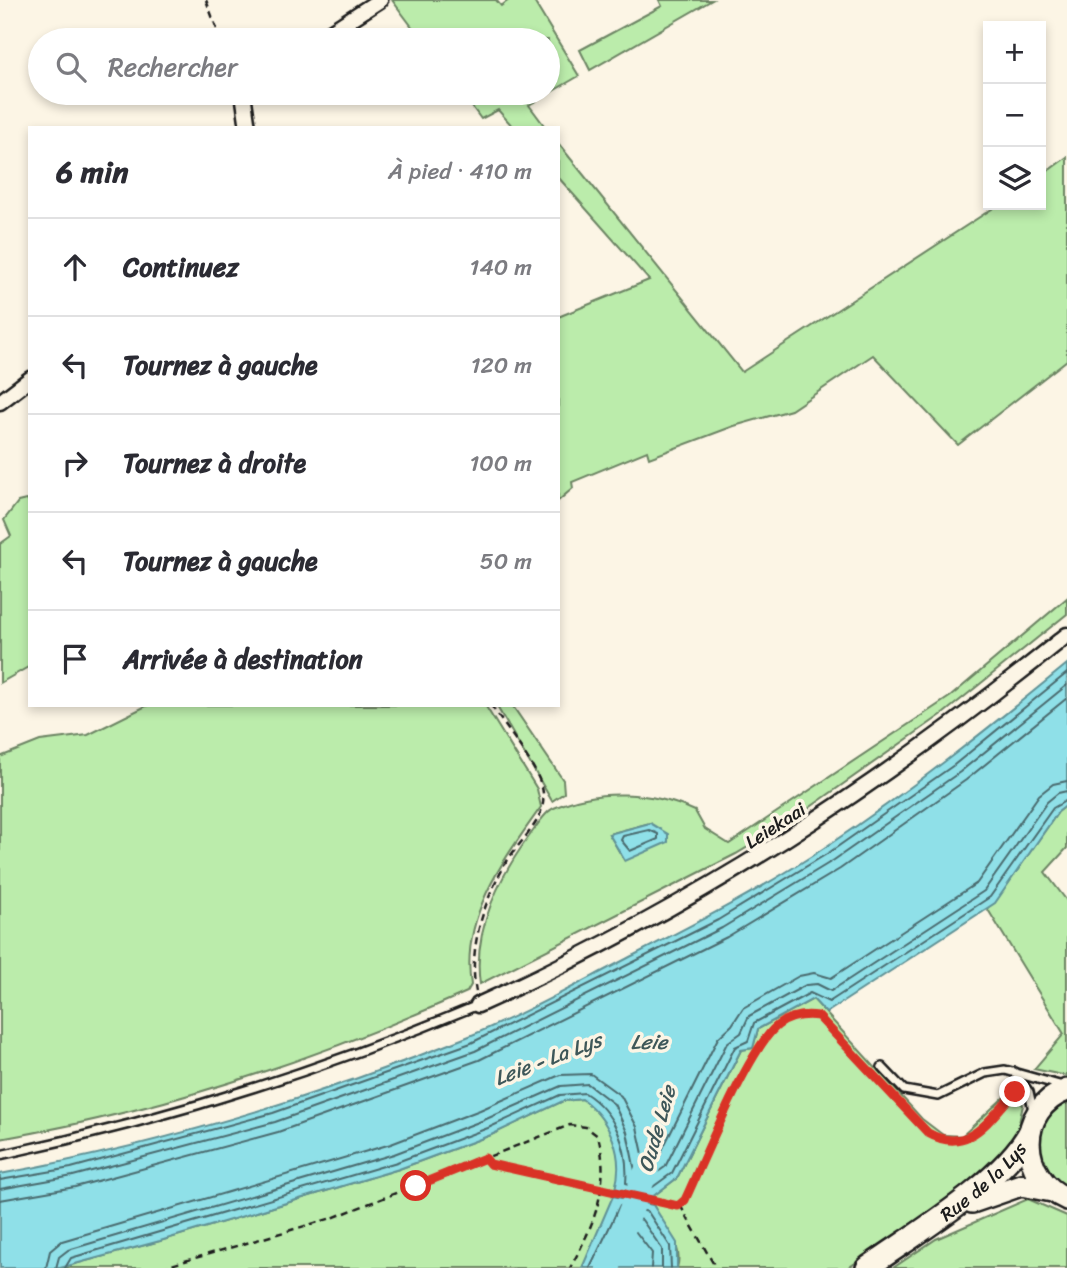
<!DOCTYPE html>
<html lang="fr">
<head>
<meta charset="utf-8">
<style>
	:root { --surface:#fff; --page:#f7f7f7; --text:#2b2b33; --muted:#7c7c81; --line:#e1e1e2 }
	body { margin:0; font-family:Sriracha,sans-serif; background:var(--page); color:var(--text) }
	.controls { position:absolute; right:21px; top:21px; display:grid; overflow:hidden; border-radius:0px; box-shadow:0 4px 10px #0003 }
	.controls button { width:63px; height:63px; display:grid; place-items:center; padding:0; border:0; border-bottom:2px solid var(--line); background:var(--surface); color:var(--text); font:35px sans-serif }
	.stop { position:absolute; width:21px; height:21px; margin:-16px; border:5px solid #d93025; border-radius:50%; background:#fff }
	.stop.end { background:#d93025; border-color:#fff; box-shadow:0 2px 7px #0008 }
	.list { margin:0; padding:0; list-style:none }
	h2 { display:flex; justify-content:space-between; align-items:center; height:91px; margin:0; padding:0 28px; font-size:30px }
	h2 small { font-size:23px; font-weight:400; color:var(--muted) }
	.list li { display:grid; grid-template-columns:46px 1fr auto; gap:21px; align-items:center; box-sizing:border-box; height:98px; padding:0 28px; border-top:2px solid var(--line) }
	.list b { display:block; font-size:26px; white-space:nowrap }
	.list em { font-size:23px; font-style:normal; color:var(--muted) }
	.icon { flex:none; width:38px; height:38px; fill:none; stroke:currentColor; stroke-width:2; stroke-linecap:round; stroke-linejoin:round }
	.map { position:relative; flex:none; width:1067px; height:1268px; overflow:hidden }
	.search { position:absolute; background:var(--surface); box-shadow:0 4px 10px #0003; left:28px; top:28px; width:532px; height:77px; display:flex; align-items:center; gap:18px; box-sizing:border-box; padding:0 24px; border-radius:38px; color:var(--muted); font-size:26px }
	.panel { position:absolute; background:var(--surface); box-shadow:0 4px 10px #0003; left:28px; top:126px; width:532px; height:581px; border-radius:0px }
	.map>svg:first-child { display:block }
	.green { fill:#bbecab; stroke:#6c8464; stroke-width:2; fill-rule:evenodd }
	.water { fill:#8fe0e8; stroke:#619296; stroke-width:2 }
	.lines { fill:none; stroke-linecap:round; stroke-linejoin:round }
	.shore { stroke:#4a6a6e; stroke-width:2 }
	.river { stroke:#8fe0e8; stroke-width:24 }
	.lane-casing { stroke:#1c1c1c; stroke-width:12 }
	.street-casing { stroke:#1c1c1c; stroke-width:19 }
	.secondary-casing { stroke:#1c1c1c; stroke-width:26 }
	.path { stroke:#1c1c1c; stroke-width:2.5; stroke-dasharray:7 5; stroke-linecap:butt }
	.lane { stroke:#fcf5e5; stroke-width:7 }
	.street { stroke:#fcf5e5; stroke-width:14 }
	.secondary { stroke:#fcf5e5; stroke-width:21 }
	.path-bridge { stroke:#1c1c1c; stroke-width:2.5; stroke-dasharray:7 5; stroke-linecap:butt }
	.route { stroke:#d93025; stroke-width:9 }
	.labels { text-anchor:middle; stroke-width:7; stroke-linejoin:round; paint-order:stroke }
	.street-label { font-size:19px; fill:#1c1c1c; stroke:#fcf5e5 }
	.water-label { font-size:21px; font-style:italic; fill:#3e5759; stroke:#fcf5e5 }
</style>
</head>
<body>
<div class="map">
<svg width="1067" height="1268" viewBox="0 0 1067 1268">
	<rect width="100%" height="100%" fill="#fcf5e5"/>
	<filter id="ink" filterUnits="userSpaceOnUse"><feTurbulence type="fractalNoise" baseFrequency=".0143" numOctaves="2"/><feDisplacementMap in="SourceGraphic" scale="14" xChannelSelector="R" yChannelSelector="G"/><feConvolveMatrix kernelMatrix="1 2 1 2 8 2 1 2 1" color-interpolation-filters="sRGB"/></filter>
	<g filter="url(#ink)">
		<!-- green -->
		<g class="green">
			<path d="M392,0H496L501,6L509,0H533L579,76L529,105L546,128H514L498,110L481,119L462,93H548V40H422Z"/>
			<path d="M659,0H712L590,70L580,50L662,6Z"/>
			<path d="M558,143L742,372L998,205H1041V176L1067,157V360L958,445L873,355L791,410L734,426L649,458L647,451L572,482L573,488L558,501V317L649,280L558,177Z"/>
			<path d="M26,500L30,501V666L0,683V544L11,536L4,520L18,502Z"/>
			<path d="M1067,598V614L944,713L785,825L736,854L480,984C472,930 501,873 533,831C538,824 546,811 554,808C598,788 652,791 695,811L705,829L729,844L951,696ZM650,823L624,860L609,834Z"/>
			<path d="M148,705H485L537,789L541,807C504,859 460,917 471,985L467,992C318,1059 161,1111 0,1139V757L40,741L88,735Z"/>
			<path d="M496,705H512L563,780L564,793L552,801Z"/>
			<path d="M1067,805V848L1045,872L1067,901V1076L1034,1069L1064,1034L987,908L995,902L1058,812Z"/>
			<path d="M813,999L922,1119L943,1135L962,1136L1015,1087L1023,1105L1016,1137L987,1172L848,1268H677C686,1239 654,1224 652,1197L677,1178L741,1050L753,1048L758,1029Z"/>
			<path d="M583,1099C604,1116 622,1144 620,1173C619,1196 594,1247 582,1268H60L160,1241L399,1169L491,1135L563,1101Z"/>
			<path d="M1067,1099V1190L1041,1165C1039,1134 1037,1116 1067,1099Z"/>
			<path d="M1028,1199L1067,1216V1268H893L936,1239Z"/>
		</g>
		<!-- water -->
		<g class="water">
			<path d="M1067,664V805L1058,812L995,903L826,1013L813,999L758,1029L753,1048L741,1050L677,1178L652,1197L615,1189C625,1155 610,1120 582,1099L563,1101L491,1135L399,1169L160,1241L60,1268H0V1174C158,1145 317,1097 467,1037C524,1014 579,983 634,955C700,921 766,887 827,846C911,790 989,728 1067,664Z"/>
			<path d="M650,823L668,834V842L625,861L609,834Z"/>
			<path d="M613,1196L653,1205L677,1243V1268H582Z"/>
		</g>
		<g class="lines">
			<!-- shore -->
			<g class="shore">
				<path d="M649,830L658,834V839L630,851L621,840L623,836Z"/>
				<path d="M0,1180L71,1168L273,1113L471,1043L718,920L830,852L954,765L1067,673"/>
				<path d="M0,1189L73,1176L275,1122L475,1051L722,928L834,860L960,772L1067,685"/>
				<path d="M0,1200L75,1187L278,1132L479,1060L727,937L840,869L966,780L1067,698"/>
				<path d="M46,1268L50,1251L62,1241L391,1144L480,1110L560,1075L591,1074L621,1096L637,1127L645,1163L650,1165L657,1160L718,1038L732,1025L743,1008L799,976L814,973L831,978L977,883L1039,795L1053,784L1067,781"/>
				<path d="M56,1268L59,1257L68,1250L394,1154L484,1120L561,1086L588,1084L614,1104L627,1132L636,1176L648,1179L665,1167L727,1043L741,1033L749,1016L806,985L817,984L831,991L984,891L1047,802L1058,793L1067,791"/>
				<path d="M65,1268L71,1258L397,1162L488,1128L560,1095L585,1093C615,1112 629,1148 626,1183L650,1189L672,1173L735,1047L748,1041L754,1023L810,993L829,1002L990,897L1053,808L1067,800"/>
				<path d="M590,1268L620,1205L648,1212L670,1246L671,1268"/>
				<path d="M600,1268L626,1215L642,1220L662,1249V1268"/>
				<path d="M612,1268L632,1227L652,1253L651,1268"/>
			</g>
			<!-- river -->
			<path class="river" d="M608,1268L649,1164"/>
			<!-- lane casing -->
			<g class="lane-casing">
				<g id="lane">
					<path d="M882,1067L904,1090L938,1096L985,1073L1005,1070L1063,1086"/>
					<path d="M1014,1072L1029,1092L1033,1110"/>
					<path d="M0,1155C165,1120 323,1070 478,1005"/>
				</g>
			</g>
			<!-- street casing -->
			<g class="street-casing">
				<g id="street">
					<path d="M318,40L380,0"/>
					<path d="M243,93L248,128"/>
					<path d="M0,402L30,379"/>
					<path d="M478,1005C696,906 881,786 1067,635"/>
				</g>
			</g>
			<!-- secondary casing -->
			<g class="secondary-casing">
				<g id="secondary">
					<path d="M1067,1090C1015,1109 1018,1178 1067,1199"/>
					<path d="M972,1202L1021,1185L1052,1191"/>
					<path id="s1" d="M867,1268C915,1234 1004,1181 1030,1131"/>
				</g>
			</g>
			<!-- path -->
			<g class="path">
				<path d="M206,0L221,40"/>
				<path d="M476,992C468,947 484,901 506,863C518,841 547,821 543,793C540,768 505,728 491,705"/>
				<path d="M485,1159L490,1164L582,1185"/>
				<path d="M669,1204L678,1206L685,1200C702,1162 749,1047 778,1025C790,1016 803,1014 818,1016L928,1133C969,1157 991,1117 1017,1090"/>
				<path d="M680,1205L713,1263L710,1268"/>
				<path d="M161,1268L332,1218L570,1125L586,1127L598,1136C611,1185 594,1225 570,1268"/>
			</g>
			<!-- lane -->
			<use href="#lane" class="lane"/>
			<!-- street -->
			<use href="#street" class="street"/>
			<!-- secondary -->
			<use href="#secondary" class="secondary"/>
			<!-- path-bridge -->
			<path class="path-bridge" d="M582,1185L669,1204"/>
		</g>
	</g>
	<g class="lines" filter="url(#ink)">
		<!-- route -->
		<path class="route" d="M416,1186L485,1158L490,1164L678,1206L685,1200C703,1162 749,1047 778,1025C790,1016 803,1014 818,1016L928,1133C969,1156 989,1119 1015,1092"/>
	</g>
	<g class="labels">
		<!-- street labels -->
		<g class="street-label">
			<text transform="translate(775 825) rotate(-33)" y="7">Leiekaai</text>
			<text dy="7" stroke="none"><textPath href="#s1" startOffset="145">Rue de la Lys</textPath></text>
		</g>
		<!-- water labels -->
		<g class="water-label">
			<text x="649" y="1049">Leie</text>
			<text transform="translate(548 1059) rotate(-21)" y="7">Leie - La Lys</text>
			<text transform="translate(657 1129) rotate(-74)" y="7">Oude Leie</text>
		</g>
	</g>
</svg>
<div class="controls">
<button>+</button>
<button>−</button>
<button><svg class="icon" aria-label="layers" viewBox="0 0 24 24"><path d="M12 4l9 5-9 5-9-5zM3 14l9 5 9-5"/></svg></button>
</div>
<div class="stop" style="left:416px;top:1186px"></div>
<div class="stop end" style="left:1015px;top:1092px"></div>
<div class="search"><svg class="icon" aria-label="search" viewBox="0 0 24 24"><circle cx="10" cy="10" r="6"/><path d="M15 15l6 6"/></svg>Rechercher</div>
<section class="panel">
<h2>6 min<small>À pied · 410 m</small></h2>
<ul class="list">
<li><svg class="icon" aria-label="ahead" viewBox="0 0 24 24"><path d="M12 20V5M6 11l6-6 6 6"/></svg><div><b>Continuez</b></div><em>140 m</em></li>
<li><svg class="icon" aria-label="left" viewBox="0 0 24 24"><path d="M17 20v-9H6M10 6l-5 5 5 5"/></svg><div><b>Tournez à gauche</b></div><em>120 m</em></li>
<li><svg class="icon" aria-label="right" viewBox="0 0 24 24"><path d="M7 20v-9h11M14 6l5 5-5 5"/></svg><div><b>Tournez à droite</b></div><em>100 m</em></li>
<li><svg class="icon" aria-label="left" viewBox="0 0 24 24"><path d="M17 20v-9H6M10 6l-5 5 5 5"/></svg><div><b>Tournez à gauche</b></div><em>50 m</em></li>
<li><svg class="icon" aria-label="arrive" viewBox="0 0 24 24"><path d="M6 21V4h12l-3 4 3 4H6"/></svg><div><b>Arrivée à destination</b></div></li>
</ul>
</section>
</div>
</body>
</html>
